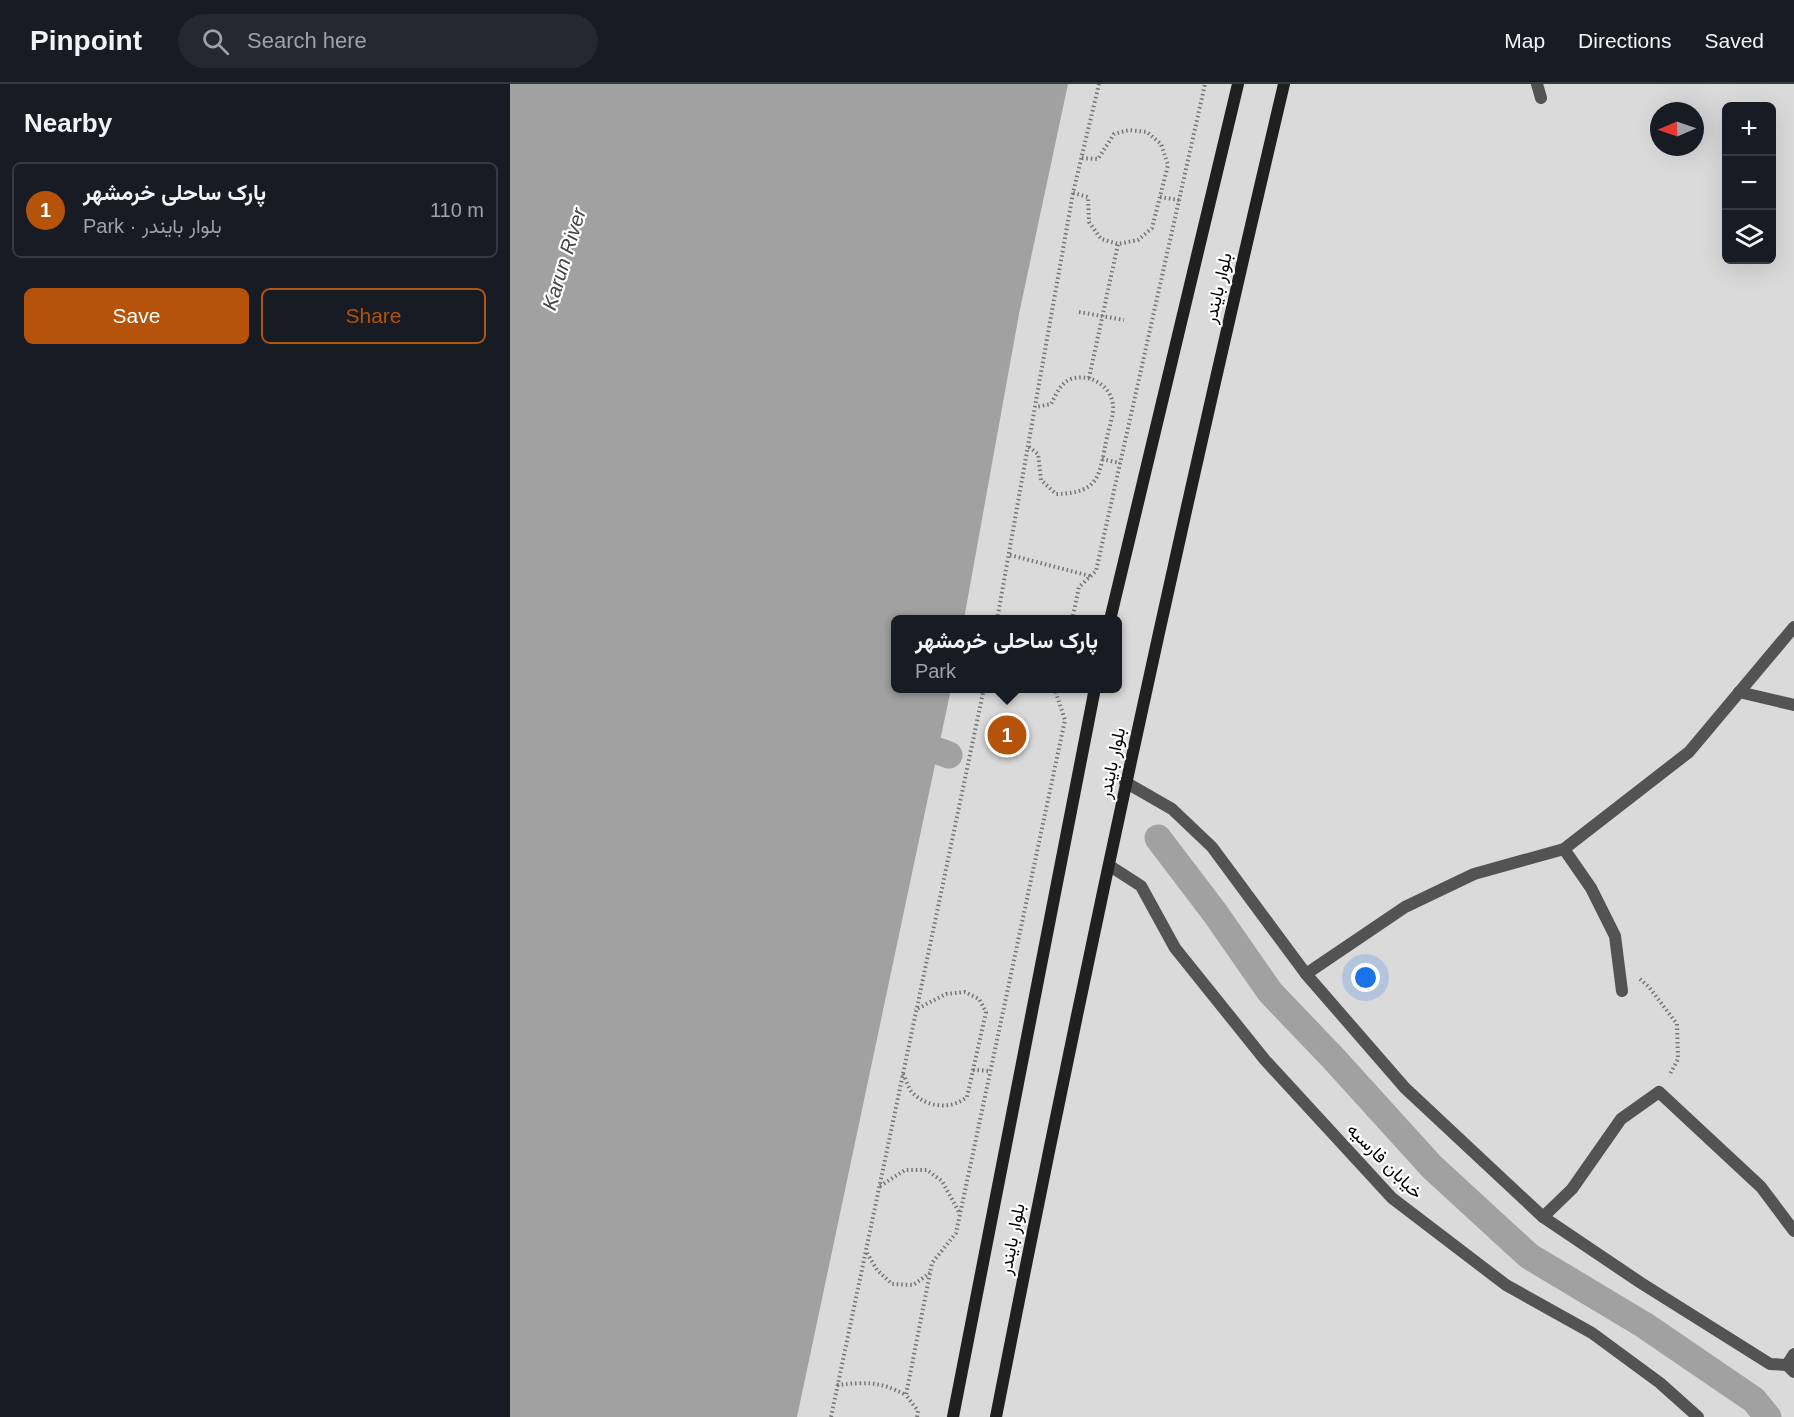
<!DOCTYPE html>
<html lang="en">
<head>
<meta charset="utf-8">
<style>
	:root { --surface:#171b24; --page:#242831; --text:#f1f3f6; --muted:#9ea1a6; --line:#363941; --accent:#b45309 }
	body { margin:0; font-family:Helvetica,Vazirmatn,sans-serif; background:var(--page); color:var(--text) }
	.controls { position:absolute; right:18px; top:18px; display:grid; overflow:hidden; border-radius:9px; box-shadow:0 6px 24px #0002 }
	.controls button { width:54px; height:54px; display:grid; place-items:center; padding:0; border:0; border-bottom:2px solid var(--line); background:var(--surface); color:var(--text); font:30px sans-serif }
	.compass { position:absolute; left:1140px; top:18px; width:54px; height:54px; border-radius:50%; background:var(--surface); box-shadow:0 6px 24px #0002; rotate:268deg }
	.you { position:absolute; left:856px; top:894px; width:21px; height:21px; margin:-15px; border:4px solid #fff; border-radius:50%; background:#1a73e8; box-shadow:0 0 0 9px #1a73e833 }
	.badge { display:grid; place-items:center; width:39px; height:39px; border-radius:50%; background:var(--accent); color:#fff; font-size:20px; font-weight:700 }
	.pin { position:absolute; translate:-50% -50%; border:3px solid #fff; box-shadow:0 2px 6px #0006 }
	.popup { position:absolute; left:381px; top:531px; width:231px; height:78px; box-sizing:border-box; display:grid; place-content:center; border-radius:9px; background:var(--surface); filter:drop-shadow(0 2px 4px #0005); font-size:20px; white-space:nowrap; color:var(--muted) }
	.popup b { font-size:22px; color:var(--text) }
	.popup::after { content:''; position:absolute; left:50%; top:100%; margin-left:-12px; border:12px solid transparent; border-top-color:var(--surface) }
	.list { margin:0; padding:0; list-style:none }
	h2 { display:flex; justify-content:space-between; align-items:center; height:78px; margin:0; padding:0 24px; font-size:26px }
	h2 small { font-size:20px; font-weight:400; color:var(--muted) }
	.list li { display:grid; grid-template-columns:39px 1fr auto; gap:18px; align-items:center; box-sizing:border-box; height:96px; margin:0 12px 12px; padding:0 12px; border:2px solid var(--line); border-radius:9px }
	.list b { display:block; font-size:22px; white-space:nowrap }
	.list p { margin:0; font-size:20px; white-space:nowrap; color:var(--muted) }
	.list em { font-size:20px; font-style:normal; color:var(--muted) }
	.actions { display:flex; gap:12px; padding:18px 24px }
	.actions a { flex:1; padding:14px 0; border:2px solid var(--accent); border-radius:9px; text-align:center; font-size:21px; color:var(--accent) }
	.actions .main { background:var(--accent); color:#fff }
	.icon { flex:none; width:33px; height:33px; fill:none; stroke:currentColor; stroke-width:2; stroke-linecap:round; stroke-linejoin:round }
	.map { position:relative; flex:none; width:1284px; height:1333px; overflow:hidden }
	header { display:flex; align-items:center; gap:36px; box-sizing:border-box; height:84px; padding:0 30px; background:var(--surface); border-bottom:2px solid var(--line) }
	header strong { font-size:28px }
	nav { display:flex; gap:33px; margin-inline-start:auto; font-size:21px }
	.search { width:420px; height:54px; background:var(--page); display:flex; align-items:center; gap:15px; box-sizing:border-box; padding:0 21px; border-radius:33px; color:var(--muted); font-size:22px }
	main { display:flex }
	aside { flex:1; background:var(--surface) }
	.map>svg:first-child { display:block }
	.green { fill:#dadada; fill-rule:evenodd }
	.water { fill:#a1a1a1 }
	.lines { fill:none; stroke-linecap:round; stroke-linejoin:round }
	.canal { stroke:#a1a1a1; stroke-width:27 }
	.path { stroke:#757575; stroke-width:4; stroke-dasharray:1.5 3; stroke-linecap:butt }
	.lane { stroke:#535353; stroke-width:12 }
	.street { stroke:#535353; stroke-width:12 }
	.secondary { stroke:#202020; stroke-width:12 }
	.labels { text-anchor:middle; stroke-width:4.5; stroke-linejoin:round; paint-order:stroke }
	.street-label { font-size:18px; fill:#000; stroke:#fff }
	.water-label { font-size:20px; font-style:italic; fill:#424242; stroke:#fff }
</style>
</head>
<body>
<header>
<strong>Pinpoint</strong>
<div class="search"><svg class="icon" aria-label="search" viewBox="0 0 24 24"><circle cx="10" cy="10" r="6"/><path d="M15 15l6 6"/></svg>Search here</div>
<nav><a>Map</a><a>Directions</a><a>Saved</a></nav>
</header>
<main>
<aside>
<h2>Nearby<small></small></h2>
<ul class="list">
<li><span class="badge">1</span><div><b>پارک ساحلی خرمشهر</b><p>Park · بلوار بایندر</p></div><em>110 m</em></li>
</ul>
<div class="actions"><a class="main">Save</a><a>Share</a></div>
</aside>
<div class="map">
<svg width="1284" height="1333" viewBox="0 0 1284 1333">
	<rect width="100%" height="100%" fill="#fff"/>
	<!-- green -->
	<path class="green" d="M0,0H1284V1333H0ZM1216,22H1262V176H1216ZM1149,27H1185V63H1149ZM386,536H608V604H386Z"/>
	<!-- water -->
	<path class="water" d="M0,0H558L509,230L454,535L386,536V604L441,605L287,1333H0Z"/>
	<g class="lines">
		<!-- canal -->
		<g class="canal">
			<path d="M392,654L439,671"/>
			<path d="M648,754L705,829L760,908L824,975L922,1083L1019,1172L1134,1241L1244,1316L1258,1333"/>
		</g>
		<!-- path -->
		<g class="path">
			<path d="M563,109L578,113L579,138L591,155L608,160L628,156L642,144L658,81L651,60L637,48L619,46L604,50L588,75L571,74"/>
			<path d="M650,113L669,116"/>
			<path d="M569,228L614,236"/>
			<path d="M579,294L608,160"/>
			<path d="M519,363L528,370L531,396L546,410C591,409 589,391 597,353C599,344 604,330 603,321C601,301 579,289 561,295C550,299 546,311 541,320L526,323"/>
			<path d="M592,375L610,379"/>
			<path d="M500,471L580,492"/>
			<path d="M487,536L563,109L589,0"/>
			<path d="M562,536L569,503L586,487L695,0"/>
			<path d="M1130,895L1139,903L1167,940L1168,975L1159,992"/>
			<path d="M463,986L480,987"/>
			<path d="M393,990C396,995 398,1003 401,1007C416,1024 441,1026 457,1013L476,928L469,915L455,908L436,910L405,926"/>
			<path d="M370,1102L395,1086H417L432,1097L449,1128"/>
			<path d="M357,1169L367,1186L382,1200L403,1201L420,1189"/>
			<path d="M327,1301C357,1298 369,1297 396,1311"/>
			<path d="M321,1333L474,604"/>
			<path d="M407,1333L408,1327L396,1311L422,1179L446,1149L555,636L546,609L547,604"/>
		</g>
		<!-- lane -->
		<g class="lane">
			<path d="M1027,0L1031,14"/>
			<path d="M1054,765L1081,804L1105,852L1112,907"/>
			<path d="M1277,1281L1284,1288"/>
		</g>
		<!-- street -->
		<g class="street">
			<path d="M1229,608L1284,621"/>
			<path d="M615,698L662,725L702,763L796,890L895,823L964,790L1054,765L1179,668L1284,543"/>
			<path d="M600,782L631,802L665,864L755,976L882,1114L996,1201L1082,1249L1150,1299L1188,1333"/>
			<path d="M796,890L895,1004L1033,1133L1131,1199L1260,1280L1277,1281L1284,1270"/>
			<path d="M1033,1133L1062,1105L1111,1035L1149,1008L1251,1103L1284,1147"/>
		</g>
		<!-- secondary -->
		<g class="secondary">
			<path d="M600,536L728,0"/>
			<path d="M443,1333L585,604"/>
			<path d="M486,1333C573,887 670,442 774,0"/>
		</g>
	</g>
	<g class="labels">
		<!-- street labels -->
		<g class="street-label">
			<text transform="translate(708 204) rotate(-77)" y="6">بلوار بایندر</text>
			<text transform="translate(602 679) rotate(-78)" y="6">بلوار بایندر</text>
			<text transform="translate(875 1077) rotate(45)" y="6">خیابان فارسیه</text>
			<text transform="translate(502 1155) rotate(-79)" y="6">بلوار بایندر</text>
		</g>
		<!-- water labels -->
		<g class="water-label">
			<text transform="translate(54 175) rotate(-73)" y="7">Karun River</text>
		</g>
	</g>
</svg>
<div class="controls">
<button>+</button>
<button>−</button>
<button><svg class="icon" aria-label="layers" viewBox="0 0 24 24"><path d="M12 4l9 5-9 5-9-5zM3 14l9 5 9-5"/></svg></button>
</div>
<svg class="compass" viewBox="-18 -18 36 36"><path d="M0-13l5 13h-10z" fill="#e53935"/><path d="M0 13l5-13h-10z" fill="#9ea1a6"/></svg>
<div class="you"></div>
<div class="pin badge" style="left:497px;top:651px">1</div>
<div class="popup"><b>پارک ساحلی خرمشهر</b>Park</div>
</div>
</main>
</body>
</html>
